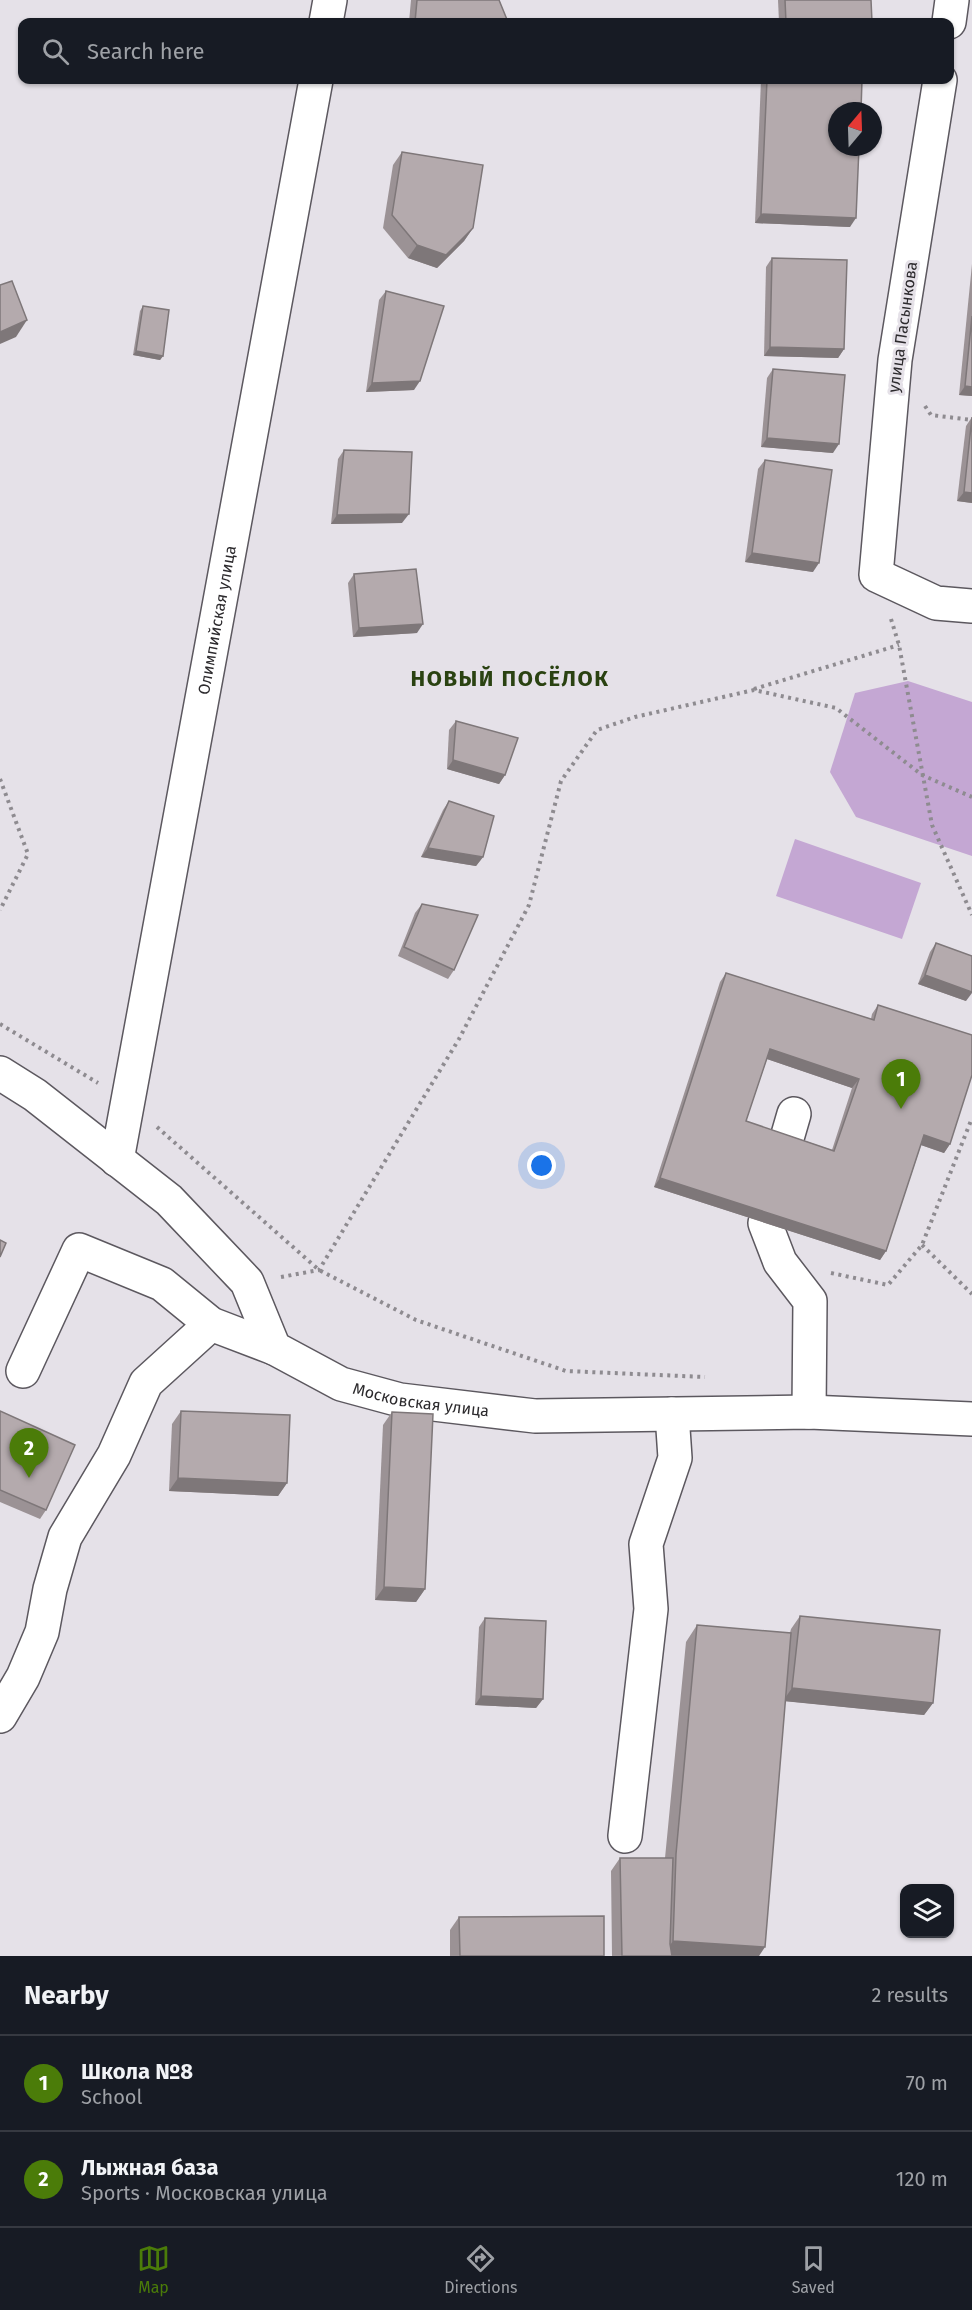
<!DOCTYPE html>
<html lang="en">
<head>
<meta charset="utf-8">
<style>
	:root { --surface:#171b24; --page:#20242c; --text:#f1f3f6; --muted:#9ea1a6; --line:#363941; --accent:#4b7c09 }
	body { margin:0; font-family:"Fira Sans",sans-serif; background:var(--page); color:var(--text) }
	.controls { position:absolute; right:18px; bottom:18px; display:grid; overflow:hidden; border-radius:12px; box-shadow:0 2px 4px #0004 }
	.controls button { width:54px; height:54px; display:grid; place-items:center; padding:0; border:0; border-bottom:2px solid var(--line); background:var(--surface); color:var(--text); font:30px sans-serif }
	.compass { position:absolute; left:828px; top:102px; width:54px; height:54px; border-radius:50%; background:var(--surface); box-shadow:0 2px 4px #0004; rotate:19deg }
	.you { position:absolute; left:542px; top:1166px; width:21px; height:21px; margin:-15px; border:4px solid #fff; border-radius:50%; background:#1a73e8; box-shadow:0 0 0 9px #1a73e833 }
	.badge { display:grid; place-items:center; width:39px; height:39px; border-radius:50%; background:var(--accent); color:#fff; font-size:20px; font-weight:700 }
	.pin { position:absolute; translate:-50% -50px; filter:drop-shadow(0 2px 3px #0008) }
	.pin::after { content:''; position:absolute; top:32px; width:21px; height:18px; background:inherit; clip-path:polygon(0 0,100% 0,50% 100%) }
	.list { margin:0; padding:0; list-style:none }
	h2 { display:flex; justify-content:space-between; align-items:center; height:78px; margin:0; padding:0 24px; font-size:26px }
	h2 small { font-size:20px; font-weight:400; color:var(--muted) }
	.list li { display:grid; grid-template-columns:39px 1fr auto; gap:18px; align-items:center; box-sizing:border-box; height:96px; padding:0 24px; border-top:2px solid var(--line) }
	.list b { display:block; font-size:22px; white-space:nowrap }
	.list p { margin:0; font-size:20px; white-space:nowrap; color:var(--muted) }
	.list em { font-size:20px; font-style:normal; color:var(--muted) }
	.icon { flex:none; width:33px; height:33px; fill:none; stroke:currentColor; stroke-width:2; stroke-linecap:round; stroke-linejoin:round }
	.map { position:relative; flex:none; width:972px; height:1956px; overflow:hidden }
	.search { position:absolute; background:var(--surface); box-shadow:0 2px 4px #0004; left:18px; right:18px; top:18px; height:66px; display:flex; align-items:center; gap:15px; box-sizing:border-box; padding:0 21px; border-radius:12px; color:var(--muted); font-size:22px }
	.sheet { height:270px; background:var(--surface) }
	nav { display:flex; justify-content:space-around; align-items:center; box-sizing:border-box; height:84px; border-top:2px solid var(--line); background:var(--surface); font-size:16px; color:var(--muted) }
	nav a { display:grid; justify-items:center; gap:3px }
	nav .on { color:var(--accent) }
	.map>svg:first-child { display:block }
	.green { fill:#c4a7d3 }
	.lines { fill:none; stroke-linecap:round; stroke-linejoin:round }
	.minor-casing { stroke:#5c585f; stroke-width:36 }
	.path { stroke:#8e8b90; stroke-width:4; stroke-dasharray:3 4.5; stroke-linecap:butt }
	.minor { stroke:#fff; stroke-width:33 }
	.wall { fill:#9b9295; fill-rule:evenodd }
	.shaded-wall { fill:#7e7779 }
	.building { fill:#b4aaad; stroke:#7e7779; stroke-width:1.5; fill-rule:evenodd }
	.labels { text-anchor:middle; stroke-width:6; stroke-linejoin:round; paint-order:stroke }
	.street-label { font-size:16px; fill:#2c2a2d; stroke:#e5e1e8 }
	.district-label { font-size:22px; font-weight:bold; letter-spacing:1.5px; fill:#2a4211; stroke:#e5e1e8 }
</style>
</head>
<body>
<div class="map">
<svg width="972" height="1956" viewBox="0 0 972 1956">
	<rect width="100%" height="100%" fill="#e5e1e8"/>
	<!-- green -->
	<g class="green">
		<path d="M908,681L972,702V856L856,817L830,772L855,693Z"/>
		<path d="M795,839L921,883L902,939L776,896Z"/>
	</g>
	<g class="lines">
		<!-- minor casing -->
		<g class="minor-casing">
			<g id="minor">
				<path d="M326,22L330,0"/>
				<path d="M949,22L952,0"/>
				<path d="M940,80L895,360L876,575L936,603L972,606"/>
				<path id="s1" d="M0,1073L35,1095L169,1200L247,1282L274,1348L341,1384L400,1400L535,1416L809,1412L972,1419"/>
				<path d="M785,1145L794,1114"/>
				<path id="s2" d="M117,1160L316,80"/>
				<path d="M765,1223L780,1262L810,1301L809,1412"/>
				<path d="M23,1371L79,1250L162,1284L211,1324L274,1348"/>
				<path d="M0,1716L23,1677L42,1632L50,1589L65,1537L114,1455L146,1383L211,1324"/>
				<path d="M625,1836L651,1609L646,1544L675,1458L672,1414"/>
			</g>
		</g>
		<!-- path -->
		<g class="path">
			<path d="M925,406L931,415L972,420"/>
			<path d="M891,619L899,645L932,825L972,915"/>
			<path d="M754,689L899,645"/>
			<path d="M0,779L28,854L0,910"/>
			<path d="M0,1024L98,1083"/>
			<path d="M157,1127L319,1270L416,1320L566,1371L705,1377"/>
			<path d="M922,1245L972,1294"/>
			<path d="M831,1273L888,1285L922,1245L972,1118"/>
			<path d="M281,1277L319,1270L459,1039L529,905L561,781L597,730L635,717L754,690L836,708L922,775L972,797"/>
		</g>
		<!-- minor -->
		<use href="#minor" class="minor"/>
	</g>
	<!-- wall -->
	<g class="wall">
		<path d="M411,0H499L508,22H409Z"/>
		<path d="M778,0H871L872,22H779Z"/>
		<path d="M761,80H862L850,227L755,223Z"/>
		<path d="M402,152L473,228L464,241L437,268L408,258L383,228L393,165Z"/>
		<path d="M772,258L844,349L838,358L764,356L766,267Z"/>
		<path d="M972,264V396L959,395Z"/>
		<path d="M386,291L414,390L366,392L379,300Z"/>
		<path d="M143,306L163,356L160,360L133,355L140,311Z"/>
		<path d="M773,369L833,453L761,447L767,378Z"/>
		<path d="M972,417V503L957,501L966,426Z"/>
		<path d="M344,450L402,523L331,524L338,459Z"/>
		<path d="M765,460L813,572L745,562L758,469Z"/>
		<path d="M354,574L417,633L353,637L348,583Z"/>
		<path d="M456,721L505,775L499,784L447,769L449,730Z"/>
		<path d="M449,801L483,857L476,866L421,857L443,810Z"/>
		<path d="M422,904L454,970L448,979L398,956L415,913Z"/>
		<path d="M936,943L966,1001L918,984L930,952Z"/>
		<path d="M726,973L871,1019L872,1014L878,1005L950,1144L944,1153L921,1145L886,1251L880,1260L654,1187L720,982ZM767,1059L852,1088L832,1150L746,1121Z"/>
		<path d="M0,1411L46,1510L40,1519L0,1502Z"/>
		<path d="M181,1411L287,1483L278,1496L169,1491L172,1424Z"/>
		<path d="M392,1412L425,1589L416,1602L375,1600L383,1425Z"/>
		<path d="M800,1616L933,1703L924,1715L785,1701L759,1956H612L611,1871L620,1858H665L686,1642L697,1625L790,1633L791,1629Z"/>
		<path d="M485,1618L543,1699L536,1708L475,1705L479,1627Z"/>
		<path d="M459,1917L604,1956H450V1930Z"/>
	</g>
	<!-- shaded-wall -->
	<g class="shaded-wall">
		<path d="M761,214L856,218L850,227L755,223Z"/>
		<path d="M473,228L464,241L437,268L408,258L417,245Z"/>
		<path d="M27,320L16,337L0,344V332Z"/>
		<path d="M770,347L844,349L838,358L764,356Z"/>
		<path d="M136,351L163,356L160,360L133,355Z"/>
		<path d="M420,381L414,390L366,392L372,383Z"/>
		<path d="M965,386L972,387V396L959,395Z"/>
		<path d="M767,438L839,444L833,453L761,447Z"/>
		<path d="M964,492L972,493V503L957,501Z"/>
		<path d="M409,514L402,523L331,524L337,515Z"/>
		<path d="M752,553L819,563L813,572L745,562Z"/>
		<path d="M423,624L417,633L353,637L359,628Z"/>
		<path d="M453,760L505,775L499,784L447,769Z"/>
		<path d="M428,848L483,857L476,866L421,857Z"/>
		<path d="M925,975L972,992V993L966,1001L918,984Z"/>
		<path d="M770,1049L859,1079L852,1088L764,1058Z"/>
		<path d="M924,1135L950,1144L944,1153L918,1144Z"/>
		<path d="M660,1178L886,1251L880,1260L654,1187Z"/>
		<path d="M178,1478L287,1483L278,1496L169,1491Z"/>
		<path d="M384,1587L425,1589L416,1602L375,1600Z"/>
		<path d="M792,1688L933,1703L924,1715L783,1701Z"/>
		<path d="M481,1696L543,1699L536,1708L475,1705Z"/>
		<path d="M673,1941L765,1947L759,1956H662Z"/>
	</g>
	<!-- building -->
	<g class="building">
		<path d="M417,0H499L508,22H415Z"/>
		<path d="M785,0H871L872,22H786Z"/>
		<path d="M767,80H862L861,111H837V147H859L856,218L761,214Z"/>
		<path d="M402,152L483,165L473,228L446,255L417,245L392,215Z"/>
		<path d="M772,258L847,260L844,349L770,347Z"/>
		<path d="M12,281L27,320L0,332V285Z"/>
		<path d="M386,291L444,306L420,381L372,383Z"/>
		<path d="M143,306L169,310L163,356L136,351Z"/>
		<path d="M972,316V387L965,386Z"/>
		<path d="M773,369L845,375L839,444L767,438Z"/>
		<path d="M972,417V493L964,492Z"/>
		<path d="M344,450L412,452L409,514L337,515Z"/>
		<path d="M765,460L832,470L819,563L752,553Z"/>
		<path d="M416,569L423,624L359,628L354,574Z"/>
		<path d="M456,721L518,738L505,775L453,760Z"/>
		<path d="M449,801L494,816L483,857L428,848Z"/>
		<path d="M422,904L478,915L454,970L404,947Z"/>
		<path d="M936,943L972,956V992L925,975Z"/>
		<path d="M726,973L874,1020L878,1005L972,1035V1075L950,1144L924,1135L886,1251L660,1178ZM770,1049L859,1079L834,1151L746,1121Z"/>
		<path d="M0,1240L6,1243L0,1257Z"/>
		<path d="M0,1411L75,1445L46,1510L0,1490Z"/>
		<path d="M181,1411L290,1415L287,1483L178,1478Z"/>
		<path d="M392,1412L433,1414L425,1589L384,1587Z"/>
		<path d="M800,1616L940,1630L933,1703L792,1688Z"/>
		<path d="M485,1618L546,1621L543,1699L481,1696Z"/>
		<path d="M697,1625L791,1633L765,1947L673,1941L676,1854Z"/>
		<path d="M620,1858H673L670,1944L672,1956H622Z"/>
		<path d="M604,1916V1956H460L459,1917Z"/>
	</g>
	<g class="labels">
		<!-- street labels -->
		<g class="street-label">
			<text transform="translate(902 327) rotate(-82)" y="6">улица Пасынкова</text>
			<text dy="6" stroke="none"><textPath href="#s2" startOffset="549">Олимпийская улица</textPath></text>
			<text dy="6" stroke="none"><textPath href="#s1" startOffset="554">Московская улица</textPath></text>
		</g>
		<!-- district labels -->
		<g class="district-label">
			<text x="510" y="686">НОВЫЙ ПОСЁЛОК</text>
		</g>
	</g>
</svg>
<div class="controls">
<button><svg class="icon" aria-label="layers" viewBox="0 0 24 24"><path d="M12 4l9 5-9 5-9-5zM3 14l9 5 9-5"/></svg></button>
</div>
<svg class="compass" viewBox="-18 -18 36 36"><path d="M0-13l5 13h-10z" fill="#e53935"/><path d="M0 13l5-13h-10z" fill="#9ea1a6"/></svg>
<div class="you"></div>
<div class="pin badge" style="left:901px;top:1109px">1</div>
<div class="pin badge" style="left:29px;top:1478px">2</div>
<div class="search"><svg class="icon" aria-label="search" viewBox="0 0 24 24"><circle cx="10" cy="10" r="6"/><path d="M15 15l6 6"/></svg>Search here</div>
</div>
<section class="sheet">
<h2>Nearby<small>2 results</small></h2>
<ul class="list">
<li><span class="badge">1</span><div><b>Школа №8</b><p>School</p></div><em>70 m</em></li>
<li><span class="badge">2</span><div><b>Лыжная база</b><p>Sports · Московская улица</p></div><em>120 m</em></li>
</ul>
</section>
<nav>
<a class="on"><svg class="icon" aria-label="map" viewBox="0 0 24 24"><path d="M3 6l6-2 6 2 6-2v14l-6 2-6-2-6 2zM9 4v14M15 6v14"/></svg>Map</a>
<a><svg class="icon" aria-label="directions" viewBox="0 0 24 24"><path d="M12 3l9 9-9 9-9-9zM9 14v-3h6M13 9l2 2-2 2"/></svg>Directions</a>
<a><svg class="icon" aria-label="saved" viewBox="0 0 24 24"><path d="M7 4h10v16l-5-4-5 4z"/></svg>Saved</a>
</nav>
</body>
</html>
